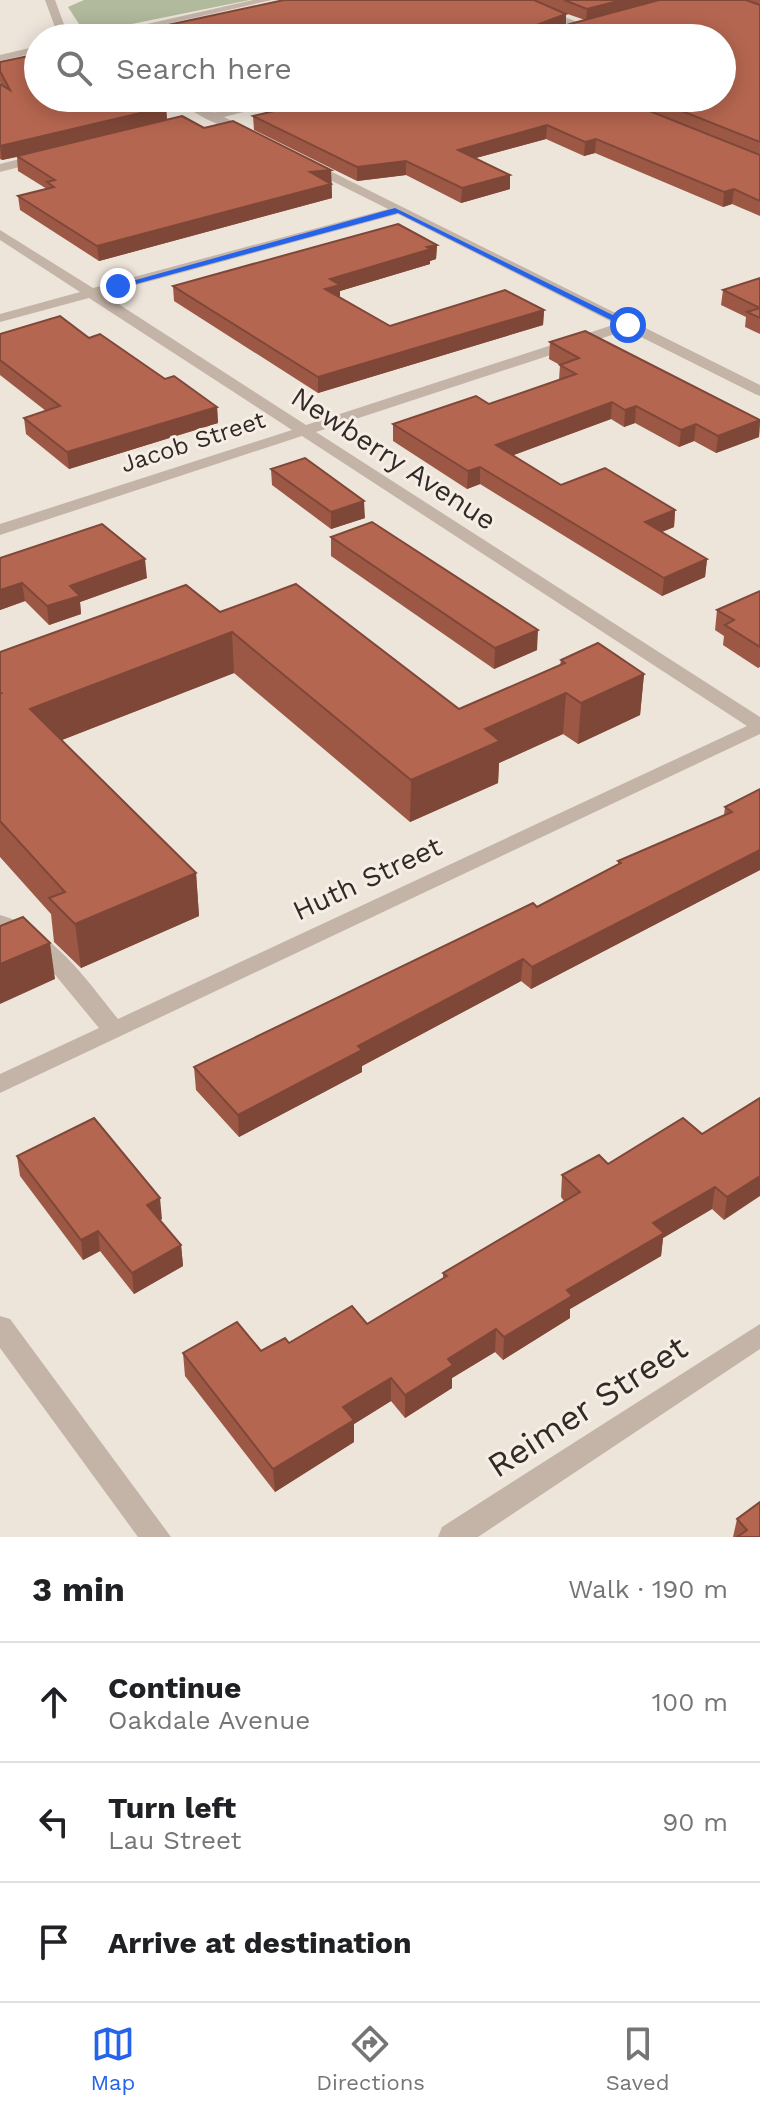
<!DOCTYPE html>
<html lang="en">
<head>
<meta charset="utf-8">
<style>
	:root { --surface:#fff; --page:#f2f2f2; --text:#202124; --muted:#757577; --line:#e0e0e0; --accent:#2563eb }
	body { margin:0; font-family:"Work Sans",sans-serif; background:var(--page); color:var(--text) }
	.stop { position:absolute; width:24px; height:24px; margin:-18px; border:6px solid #2563eb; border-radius:50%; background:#fff }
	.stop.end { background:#2563eb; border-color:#fff; box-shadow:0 2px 8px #0008 }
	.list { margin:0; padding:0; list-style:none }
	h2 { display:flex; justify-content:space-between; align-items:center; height:104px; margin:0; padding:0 32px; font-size:34px }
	h2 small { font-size:26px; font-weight:400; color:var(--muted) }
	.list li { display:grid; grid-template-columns:52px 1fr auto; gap:24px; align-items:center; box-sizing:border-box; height:120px; padding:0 32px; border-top:2px solid var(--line) }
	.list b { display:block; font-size:30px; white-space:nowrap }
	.list p { margin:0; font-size:26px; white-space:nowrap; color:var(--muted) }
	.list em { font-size:26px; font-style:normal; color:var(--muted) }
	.icon { flex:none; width:44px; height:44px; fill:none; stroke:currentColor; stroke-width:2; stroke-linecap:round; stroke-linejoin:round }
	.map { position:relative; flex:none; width:760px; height:1537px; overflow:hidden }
	.search { position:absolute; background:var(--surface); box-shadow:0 4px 20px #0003; left:24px; right:24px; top:24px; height:88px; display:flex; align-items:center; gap:20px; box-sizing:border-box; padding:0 28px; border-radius:44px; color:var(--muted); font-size:30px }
	.sheet { height:464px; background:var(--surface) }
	nav { display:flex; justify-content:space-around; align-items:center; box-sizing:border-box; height:112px; border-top:2px solid var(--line); background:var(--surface); font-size:22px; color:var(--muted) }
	nav a { display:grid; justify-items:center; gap:4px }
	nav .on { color:var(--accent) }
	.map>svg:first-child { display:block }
	.green { fill:#b1ba9c }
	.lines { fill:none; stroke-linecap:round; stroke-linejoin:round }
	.minor { fill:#c4b4a8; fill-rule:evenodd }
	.wall { fill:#9c5845; fill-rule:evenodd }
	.shaded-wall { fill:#7f4738 }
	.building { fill:#b56650; stroke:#7f4738; stroke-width:2 }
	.route { fill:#2563eb }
	.labels { text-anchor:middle; stroke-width:6; stroke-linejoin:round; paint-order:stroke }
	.far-street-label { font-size:24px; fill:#312a27; stroke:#f6eee5 }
	.street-label { font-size:28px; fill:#312a27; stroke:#f6eee5 }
	.near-street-label { font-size:34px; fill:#312a27; stroke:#f6eee5 }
</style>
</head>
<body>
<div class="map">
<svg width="760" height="1537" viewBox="0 0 760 1537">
	<rect width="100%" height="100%" fill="#ede4da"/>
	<!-- green -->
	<path class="green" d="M84,0H250L97,31L81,27L68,7Z"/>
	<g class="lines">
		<!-- minor -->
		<g class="minor">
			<path d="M45,0H55L69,38H59Z"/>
			<path d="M253,0H272L105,38H85Z"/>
			<path d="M508,0H522L590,27L581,29Z"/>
			<path d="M38,46V52L0,61V55Z"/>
			<path d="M170,98C188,98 197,109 213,112C226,114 275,98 297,98L224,117L253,132L255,134L249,138L206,119Z"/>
			<path d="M43,153L47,154V160L0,172V164Z"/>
			<path d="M306,159L760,385V396L755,394L627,330L316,432L760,717V734L0,1093V1074L99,1028L42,959L0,931V915C52,929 86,979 118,1019L747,726L302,436L0,535V524L292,430L89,298L0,322V314L80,292L0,240V230L93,288L388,209L302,166V160ZM398,214L616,324L306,425L103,294Z"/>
			<path d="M0,1316L10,1319L171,1537H138L0,1348Z"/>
			<path d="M760,1324V1349L478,1537H438L442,1527Z"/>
		</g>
	</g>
	<!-- wall -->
	<g class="wall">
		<path d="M284,0H760V216L732,204L723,207L595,153L584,156L546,139L476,158L510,175V189L461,203L406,175L357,181L254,130L253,116L274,111L270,109L269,98H722V38H131V33ZM556,10L585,20L566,25V14Z"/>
		<path d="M0,62L166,107L167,120L204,128L331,170L332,198L99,261L20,210L18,196L47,189L18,171L17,157L2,160L0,159V84L2,86L0,82Z"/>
		<path d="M437,245L436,259L430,261V264L340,291V297L390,326L544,310L543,325L318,393L174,301L173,286Z"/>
		<path d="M760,278V334L745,327L746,317L721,305L723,290Z"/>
		<path d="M0,334L89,338L217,407L218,423L69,469L26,434L24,418L46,411L0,375Z"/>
		<path d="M550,342L760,420L759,437L716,453L694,441L679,447L635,423L624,427L611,419L513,455L561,485L675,510L674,527L662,532L707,559L705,577L662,596L480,484L467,489L393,441V424L489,404L559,380L560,365L549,359Z"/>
		<path d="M271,469L365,518L331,529L272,485Z"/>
		<path d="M331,537L537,650L494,669L331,556Z"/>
		<path d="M0,558L147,578L80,602L81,614L49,625L25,601L0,610Z"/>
		<path d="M760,591V667L758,668L723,645L724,636L715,630L717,610Z"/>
		<path d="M220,612L459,709L560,665L561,660L644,674L640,715L578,744L563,734L499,763L498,783L410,822L234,673L62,740L196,873L199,916L81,968L54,942L51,914L0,857V652Z"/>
		<path d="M760,789V870L531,989L521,981L362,1066V1072L239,1137L196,1090L194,1067L537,907L618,865V861L724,815L725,807Z"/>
		<path d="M760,1098L724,1220L712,1209L663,1238L661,1256L570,1309V1318L503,1360L495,1352L452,1378V1388L405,1418L391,1401L354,1424V1442L275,1492L185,1376L183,1353L261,1351L367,1324L443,1278V1273L564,1201L561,1197L562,1175L608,1164L702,1134Z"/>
		<path d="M17,1156L162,1219L160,1220L181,1245L183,1266L134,1294L100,1251L83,1260L20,1176Z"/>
		<path d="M737,1519L760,1537H733Z"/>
	</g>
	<!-- shaded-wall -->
	<g class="shaded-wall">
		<path d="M622,0H672L586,21L587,9Z"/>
		<path d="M566,14V26L533,38L534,26Z"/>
		<path d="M166,107L167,121L2,160L0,146Z"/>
		<path d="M547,125L546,139L457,163L458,150Z"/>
		<path d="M596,139L595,153L584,156L585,142Z"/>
		<path d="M406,161V175L357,181V167Z"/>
		<path d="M331,170L332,198L99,261L97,246L310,172Z"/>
		<path d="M510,175V189L461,203L462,188Z"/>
		<path d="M734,189L732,204L723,207L724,192Z"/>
		<path d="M437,245L436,259L430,261V264L340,291V300L325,289L330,279Z"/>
		<path d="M544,310L543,325L318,393V377Z"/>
		<path d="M612,402L611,419L495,462L496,445Z"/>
		<path d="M636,406L635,423L624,427L625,410Z"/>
		<path d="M217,407L218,423L69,469L67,452Z"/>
		<path d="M760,420L759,437L716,453L718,436Z"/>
		<path d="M696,424L694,441L679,447L681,430Z"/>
		<path d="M480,467V484L467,489L468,471Z"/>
		<path d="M364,501L365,518L331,529V512Z"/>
		<path d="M675,510L674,527L644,539L645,522Z"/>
		<path d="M145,559L147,578L80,602L81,614L49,625L47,606L70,586Z"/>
		<path d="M707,559L705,577L662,596L664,578Z"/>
		<path d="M22,583L25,601L0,610V590Z"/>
		<path d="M538,630L537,650L494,669L495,648Z"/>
		<path d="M232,632L234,673L36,750L30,709Z"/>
		<path d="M644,674L640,715L578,744L581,703Z"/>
		<path d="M566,693L563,734L499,763L498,783L410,822L411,780L485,729Z"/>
		<path d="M760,850V870L531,989L532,967Z"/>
		<path d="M196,873L199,916L81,968L75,924Z"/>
		<path d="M50,943L55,979L0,1004V964Z"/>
		<path d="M523,959L521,981L362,1066V1072L239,1137L238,1115L358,1046Z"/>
		<path d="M760,1176V1196L724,1220L727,1197Z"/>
		<path d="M715,1187L712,1209L663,1238L661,1256L570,1309V1318L503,1360L504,1337L653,1223Z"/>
		<path d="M160,1198L162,1219L149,1226L147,1205Z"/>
		<path d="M98,1231L100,1251L83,1260L81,1240Z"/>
		<path d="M181,1245L183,1266L134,1294L132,1273Z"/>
		<path d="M496,1329L495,1352L452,1378V1388L405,1418V1395L448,1359Z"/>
		<path d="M391,1378V1401L354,1424V1442L275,1492L273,1469L343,1407Z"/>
	</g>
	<!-- building -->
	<g class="building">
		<path d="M284,0H534L566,14L534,26L555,28L659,0H746L760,5V142L649,98H722V38H141L131,33Z"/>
		<path d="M564,0H622L587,9Z"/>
		<path d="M38,54V98H149L166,107L0,146V84L10,90L0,71V62Z"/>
		<path d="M275,98H617L760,155V201L734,189L724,192L596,139L585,142L547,125L458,150L510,175L462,188L406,161L357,167L253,116L292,107Z"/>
		<path d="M182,116L204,128L233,121L331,170L310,172L331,184L97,246L18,196L54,187L47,182L55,180L17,156Z"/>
		<path d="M398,224L437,245L427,247L431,249L330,279L340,285L325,289L390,326L505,290L544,310L318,377L173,286Z"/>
		<path d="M760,278V318L747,312L760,308L723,290Z"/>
		<path d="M60,316L89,338L100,334L165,379L174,376L217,407L67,452L24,418L60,406L0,360V334Z"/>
		<path d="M585,331L760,420L718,436L696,424L681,430L636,406L625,410L612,402L496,445L561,485L605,468L675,510L645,522L707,559L664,578L480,467L468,471L393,424L476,396L489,404L576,374L560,365L579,358L550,342Z"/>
		<path d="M305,458L364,501L331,512L271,469Z"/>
		<path d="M372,522L538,630L495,648L331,537Z"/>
		<path d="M102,524L145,559L70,586L80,596L47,606L22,583L0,590V558Z"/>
		<path d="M296,584L459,709L565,663L561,660L598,643L644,674L581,703L566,693L485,729L500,741L411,780L232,632L30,709L196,873L75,924L49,898L65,892L0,821V693H1L0,692V652L186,585L220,612Z"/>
		<path d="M760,591V647L725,625L734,620L717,610Z"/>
		<path d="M760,789V850L532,967L523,959L358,1046L362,1050L238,1115L194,1067L533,903L537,907L621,863L618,861L732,812L725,807Z"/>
		<path d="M23,917L50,943L0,964V926Z"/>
		<path d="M760,1098V1176L727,1197L715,1187L653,1223L664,1233L567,1290L572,1296L504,1337L496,1329L448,1359L453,1365L405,1395L391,1378L343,1407L354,1420L273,1469L183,1353L237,1322L261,1351L285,1338L289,1343L352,1306L367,1324L447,1276L443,1273L580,1192L562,1175L599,1155L608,1164L683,1118L702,1134Z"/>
		<path d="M94,1118L160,1198L147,1205L181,1245L132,1273L98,1231L81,1240L17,1156Z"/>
		<path d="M760,1502V1537H737L747,1530L737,1519Z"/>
	</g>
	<!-- route -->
	<path class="route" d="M395,208L633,325L625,327L398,213L121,288L114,286Z"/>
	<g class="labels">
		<!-- far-street labels -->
		<g class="far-street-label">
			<text transform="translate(193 442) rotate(-18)" y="8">Jacob Street</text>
		</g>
		<!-- street labels -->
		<g class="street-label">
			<text transform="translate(394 458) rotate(33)" y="10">Newberry Avenue</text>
			<text transform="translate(367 878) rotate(-25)" y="10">Huth Street</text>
		</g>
		<!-- near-street labels -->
		<g class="near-street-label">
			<text transform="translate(587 1406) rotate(-33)" y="12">Reimer Street</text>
		</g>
	</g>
</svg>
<div class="stop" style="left:628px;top:325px"></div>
<div class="stop end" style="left:118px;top:286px"></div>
<div class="search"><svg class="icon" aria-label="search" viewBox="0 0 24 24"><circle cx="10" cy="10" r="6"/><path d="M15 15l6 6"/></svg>Search here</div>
</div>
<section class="sheet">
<h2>3 min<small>Walk · 190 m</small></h2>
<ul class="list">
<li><svg class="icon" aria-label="ahead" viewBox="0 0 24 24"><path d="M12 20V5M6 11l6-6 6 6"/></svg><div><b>Continue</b><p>Oakdale Avenue</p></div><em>100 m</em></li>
<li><svg class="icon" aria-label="left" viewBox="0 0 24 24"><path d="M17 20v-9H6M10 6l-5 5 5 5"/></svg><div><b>Turn left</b><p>Lau Street</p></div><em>90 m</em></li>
<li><svg class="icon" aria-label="arrive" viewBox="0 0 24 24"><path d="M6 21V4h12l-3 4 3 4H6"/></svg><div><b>Arrive at destination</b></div></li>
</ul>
</section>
<nav>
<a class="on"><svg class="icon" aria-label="map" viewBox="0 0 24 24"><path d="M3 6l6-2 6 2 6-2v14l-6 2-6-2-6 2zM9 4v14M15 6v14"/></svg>Map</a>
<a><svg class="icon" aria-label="directions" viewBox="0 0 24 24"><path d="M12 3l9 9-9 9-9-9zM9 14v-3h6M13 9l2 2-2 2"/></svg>Directions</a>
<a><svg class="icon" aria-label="saved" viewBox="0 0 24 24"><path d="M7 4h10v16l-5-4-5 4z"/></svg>Saved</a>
</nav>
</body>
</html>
